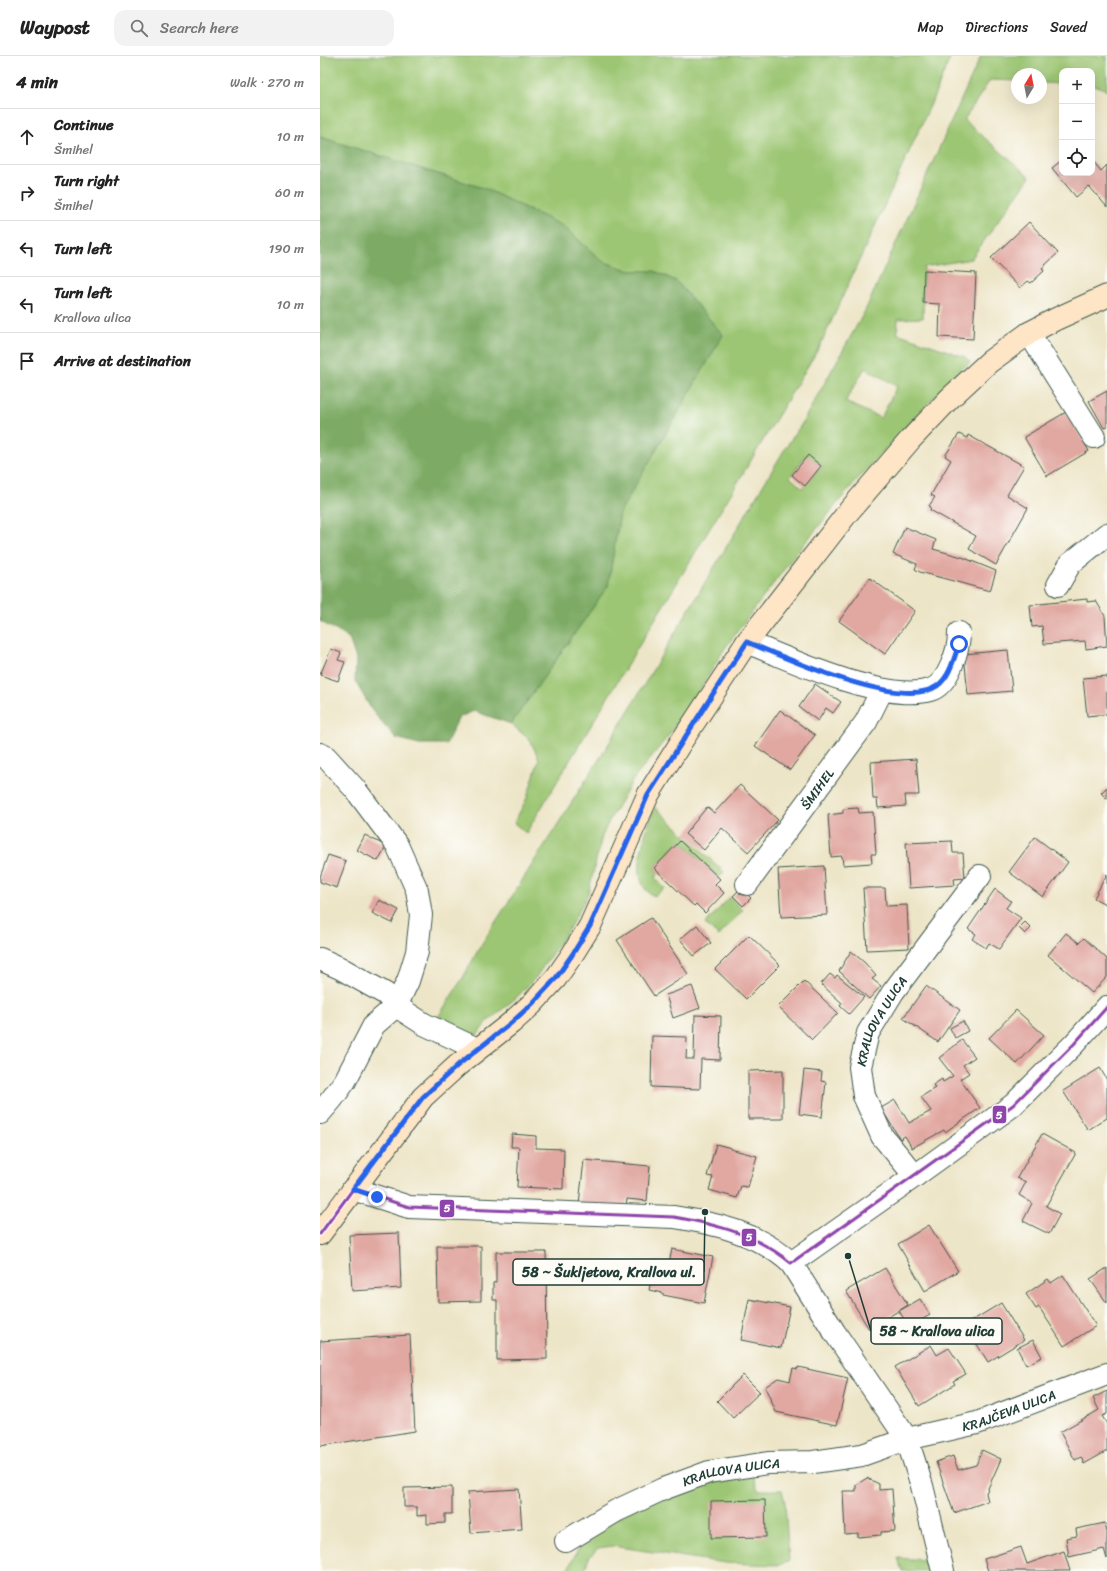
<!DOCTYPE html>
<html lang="en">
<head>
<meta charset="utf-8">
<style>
	:root { --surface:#fff; --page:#f2f2f2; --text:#222; --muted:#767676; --line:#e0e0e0 }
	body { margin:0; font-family:Sriracha,sans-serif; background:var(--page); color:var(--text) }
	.controls { position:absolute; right:12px; top:12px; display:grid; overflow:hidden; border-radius:8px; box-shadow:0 4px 16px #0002 }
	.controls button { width:36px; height:36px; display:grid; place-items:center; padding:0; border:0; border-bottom:1px solid var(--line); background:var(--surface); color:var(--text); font:20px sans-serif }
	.compass { position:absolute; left:691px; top:12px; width:36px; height:36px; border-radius:50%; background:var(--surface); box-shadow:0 4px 16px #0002; rotate:10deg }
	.stop { position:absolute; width:12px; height:12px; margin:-9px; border:3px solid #2563eb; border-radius:50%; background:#fff }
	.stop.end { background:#2563eb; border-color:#fff; box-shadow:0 1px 4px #0008 }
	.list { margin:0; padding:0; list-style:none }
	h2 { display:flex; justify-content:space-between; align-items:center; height:52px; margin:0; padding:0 16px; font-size:17px }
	h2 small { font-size:13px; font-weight:400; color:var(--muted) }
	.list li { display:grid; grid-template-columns:26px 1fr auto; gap:12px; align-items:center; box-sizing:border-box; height:56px; padding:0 16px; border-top:1px solid var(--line) }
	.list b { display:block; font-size:15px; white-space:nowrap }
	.list p { margin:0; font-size:13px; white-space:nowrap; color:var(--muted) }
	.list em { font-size:13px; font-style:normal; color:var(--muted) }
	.icon { flex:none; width:22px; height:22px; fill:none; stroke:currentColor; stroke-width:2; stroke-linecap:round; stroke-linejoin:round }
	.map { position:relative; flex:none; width:787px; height:1515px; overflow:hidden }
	header { display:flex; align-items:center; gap:24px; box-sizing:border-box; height:56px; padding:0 20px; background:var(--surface); border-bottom:1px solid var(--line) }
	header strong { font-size:19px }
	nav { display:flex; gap:22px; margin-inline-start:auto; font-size:14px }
	.search { width:280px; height:36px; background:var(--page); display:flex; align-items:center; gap:10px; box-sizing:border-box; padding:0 14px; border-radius:12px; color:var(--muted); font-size:15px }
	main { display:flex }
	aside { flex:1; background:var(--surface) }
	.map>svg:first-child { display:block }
	.green { fill:#9cc673; stroke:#5e8254; fill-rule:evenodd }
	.forest { fill:#7dab65; stroke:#4e744c }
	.building { fill:#e1a7a1 }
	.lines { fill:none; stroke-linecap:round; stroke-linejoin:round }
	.street-casing { stroke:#3e564a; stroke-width:24 }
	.secondary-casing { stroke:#3e564a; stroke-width:24 }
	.street { stroke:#fff; stroke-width:22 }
	.secondary { stroke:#fde5c5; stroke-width:22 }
	.bus-1-casing { stroke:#fdfcf7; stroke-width:6 }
	.bus-1 { stroke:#8e44ad; stroke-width:3 }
	.route { stroke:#2563eb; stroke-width:5 }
	.labels { text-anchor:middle; stroke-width:3.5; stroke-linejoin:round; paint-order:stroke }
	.street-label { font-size:13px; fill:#1f3d34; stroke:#fdfcf7 }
	.leader { fill:none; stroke:#1f3d34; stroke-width:1.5 }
	.callout-dot { fill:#1f3d34; stroke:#fdfcf7; stroke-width:1.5 }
	.callout { fill:#fdfcf7; stroke:#1f3d34; stroke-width:1.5 }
	.callout-label { font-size:14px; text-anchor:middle; font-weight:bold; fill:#1f3d34 }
	.line-badge { stroke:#fdfcf7; stroke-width:1.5 }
	.badge-label { font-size:11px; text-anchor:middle; font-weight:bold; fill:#fff }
</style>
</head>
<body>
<header>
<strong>Waypost</strong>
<div class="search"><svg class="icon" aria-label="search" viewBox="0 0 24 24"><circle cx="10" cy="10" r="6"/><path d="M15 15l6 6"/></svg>Search here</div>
<nav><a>Map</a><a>Directions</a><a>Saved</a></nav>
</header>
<main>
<aside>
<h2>4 min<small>Walk · 270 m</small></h2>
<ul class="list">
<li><svg class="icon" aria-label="ahead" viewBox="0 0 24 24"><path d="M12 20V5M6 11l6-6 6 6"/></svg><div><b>Continue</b><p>Šmihel</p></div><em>10 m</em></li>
<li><svg class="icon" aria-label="right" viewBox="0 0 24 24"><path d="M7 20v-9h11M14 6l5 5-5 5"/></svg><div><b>Turn right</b><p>Šmihel</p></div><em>60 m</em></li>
<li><svg class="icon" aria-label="left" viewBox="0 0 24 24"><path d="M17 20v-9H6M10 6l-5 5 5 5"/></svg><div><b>Turn left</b></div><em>190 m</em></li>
<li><svg class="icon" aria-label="left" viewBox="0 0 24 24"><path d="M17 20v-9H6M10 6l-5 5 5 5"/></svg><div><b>Turn left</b><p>Krallova ulica</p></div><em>10 m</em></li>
<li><svg class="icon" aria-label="arrive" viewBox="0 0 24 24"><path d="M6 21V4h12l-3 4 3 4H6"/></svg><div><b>Arrive at destination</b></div></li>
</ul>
</aside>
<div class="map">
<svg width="787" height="1515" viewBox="0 0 787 1515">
	<rect width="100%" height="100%" fill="#fdfcf7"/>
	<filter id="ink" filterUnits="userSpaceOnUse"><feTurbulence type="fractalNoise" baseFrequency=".025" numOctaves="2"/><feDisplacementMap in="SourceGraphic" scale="8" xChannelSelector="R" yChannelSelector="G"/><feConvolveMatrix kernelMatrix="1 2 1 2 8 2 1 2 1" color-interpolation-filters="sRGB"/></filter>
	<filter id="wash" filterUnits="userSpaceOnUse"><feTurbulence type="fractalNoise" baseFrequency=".012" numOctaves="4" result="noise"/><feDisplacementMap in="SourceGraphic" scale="16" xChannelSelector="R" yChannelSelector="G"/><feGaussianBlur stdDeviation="0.9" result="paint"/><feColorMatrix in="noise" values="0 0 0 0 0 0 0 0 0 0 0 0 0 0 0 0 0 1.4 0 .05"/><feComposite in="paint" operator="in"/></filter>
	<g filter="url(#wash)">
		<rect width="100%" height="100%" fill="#ede5c7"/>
		<!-- green -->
		<g class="green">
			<path d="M0,0H631L610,50L500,290L206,777L194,767L207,742L219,703L210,684L191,668L288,530L300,456L403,279L356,225L334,215H310L282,205L242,170L166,133L0,81Z"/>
			<path d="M661,0H787V35L780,31L772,30V15H742V28L721,27V18H697V25L670,24L644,64L710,121L651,203L604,211L603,262L578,263L577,277L645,301L650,306L613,342L534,427L471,504L405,592L379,635L349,679L313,724L289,765L282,780L268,838L250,871L216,921L197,941L167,966L156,980L146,981L115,966L144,920L161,889L285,694L466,391L481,369L545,255ZM545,312L577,330L561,362L525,346ZM486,399L503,410L482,432L470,421Z"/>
			<path d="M335,751L404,816L399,822L360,785L334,812L339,817L335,822L345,832L335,840C305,830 327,770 335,751Z"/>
			<path d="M410,841L423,854L399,880L385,868Z"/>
			<path d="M432,1417L438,1434H462L465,1447L469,1505L459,1509L405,1507L293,1490L278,1492L269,1502L264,1515H247L261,1487L285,1467L361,1431Z"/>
			<path d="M578,1502L617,1505L619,1515H582Z"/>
		</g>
		<!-- forest -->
		<path class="forest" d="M0,81L166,133L243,170L282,205L310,215H334L356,225L403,279L300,456L288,530L191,668L154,655L139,661L126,688H99L76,682L53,656L35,625L36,603L29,582L0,565Z"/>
		<g id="blocks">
			<!-- building -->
			<g class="building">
				<path d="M742,104V117H772V104L781,115L787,109V151L769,130L756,141L732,112Z"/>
				<path d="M709,166L738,197L722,212L724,215L711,227L708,225L700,232L671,202Z"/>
				<path d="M604,214L656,217L653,283L619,281L620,248L603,247Z"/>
				<path d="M787,335V371L784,372L769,345Z"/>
				<path d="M746,356L769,395L727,420L704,381Z"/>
				<path d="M639,378L647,382L648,379L704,410L687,439L708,452L676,509L649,493L656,480L610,454L611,451L609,450L615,441L611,439L631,404L625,400Z"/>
				<path d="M488,399L501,410L485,430L472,419Z"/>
				<path d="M585,471L616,484L613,493L642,501L676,515L670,535L600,516L595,513L597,508L573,498Z"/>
				<path d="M550,522L595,555L565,598L519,565Z"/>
				<path d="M767,543V546L776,545L785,560L787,590L766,593L765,585L724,588L722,570L712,571L710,549Z"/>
				<path d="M11,593L21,597L18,604L25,606L18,625L0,619Z"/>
				<path d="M688,594L692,635L648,639L644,598Z"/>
				<path d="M787,620V658L767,660L763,622Z"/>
				<path d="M495,628L521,646L513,657L506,652L498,665L479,651Z"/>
				<path d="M460,654L495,679L470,714L435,690Z"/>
				<path d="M596,703L599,739H585L586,750L558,752L557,743H553L551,706Z"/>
				<path d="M420,729L458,764L428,796L402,772L384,794L365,778L387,751L394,757Z"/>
				<path d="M787,731V743L781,737Z"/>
				<path d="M538,752L539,757L553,756L556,798H551L552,807L523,809L522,800L511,801L508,759L523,757V753Z"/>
				<path d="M45,779L66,790L58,805L37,794Z"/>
				<path d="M715,781L748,806L723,841L689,816Z"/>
				<path d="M360,785L400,823L395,828L404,837L385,857L376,848L374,850L334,812Z"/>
				<path d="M632,785L633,797H643L645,822L634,823L635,829L589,832L586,787Z"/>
				<path d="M8,799L26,805L17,832L0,826V821Z"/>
				<path d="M504,810L507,859L461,861L458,813Z"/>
				<path d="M787,818V849L774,842Z"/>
				<path d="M421,832L431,842L423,850L413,840Z"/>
				<path d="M543,832H565L566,850L587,849L589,892L547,894Z"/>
				<path d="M675,833L691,845L686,852L701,862L679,893L669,887L666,892L652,883L656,878L648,873Z"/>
				<path d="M59,844L79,854L72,867L52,857Z"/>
				<path d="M331,862L368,918L334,940L297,884Z"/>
				<path d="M705,866L711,872L705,878L699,872Z"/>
				<path d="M377,869L391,887L374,900L360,883Z"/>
				<path d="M746,877L759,887L764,882L787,903V921L772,937L728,899Z"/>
				<path d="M429,879L460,909L426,943L395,913Z"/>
				<path d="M531,895L545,907L556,920L552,923L561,930L549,943L519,915Z"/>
				<path d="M510,918L515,922L517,919L544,941L529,958L520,950L522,947L501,928Z"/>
				<path d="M484,925L518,957L492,984L458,951Z"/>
				<path d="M372,930L380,952L353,962L346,939Z"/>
				<path d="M606,930L640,954L618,986L583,962Z"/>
				<path d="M696,954L724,979L697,1008L669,982Z"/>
				<path d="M375,959L401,960L400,1004L381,1003L380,1033L331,1031L332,980L367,981L366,1003H374Z"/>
				<path d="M643,965L648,975L635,982L630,972Z"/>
				<path d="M642,984L655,1001L643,1009L649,1017L640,1023L660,1052L625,1076L624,1074L592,1092L585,1080L580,1083L561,1052L575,1044L589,1067L611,1055L601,1041L615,1032L613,1029L622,1023L623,1026L633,1020L619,1002Z"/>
				<path d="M780,1012L787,1024V1062L768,1074L743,1035Z"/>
				<path d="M463,1014V1063H428V1015Z"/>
				<path d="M484,1014L502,1016L501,1025L506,1026L502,1061L479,1058Z"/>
				<path d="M192,1078L216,1080V1092L244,1093L243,1133L197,1131L199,1091H191Z"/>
				<path d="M722,1078L756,1097L726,1150L740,1158L729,1178L703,1165L712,1147L699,1139L706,1126L697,1122Z"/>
				<path d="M396,1088L411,1092L410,1093L437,1100L428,1131L421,1130L417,1142L389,1134L393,1121L387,1120Z"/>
				<path d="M264,1104L330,1110L327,1145L307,1143L306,1152L259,1148Z"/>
				<path d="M609,1169L638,1215L605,1235L578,1188Z"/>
				<path d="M79,1177L81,1232L32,1235L29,1179Z"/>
				<path d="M117,1190H161V1245L118,1246Z"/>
				<path d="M352,1193L393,1201L384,1247L343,1239V1237L329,1234L335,1205L349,1208Z"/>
				<path d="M176,1196H226L227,1303L177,1304V1244H173V1227L176,1226Z"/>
				<path d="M565,1212L588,1249L549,1273L526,1235Z"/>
				<path d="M787,1212V1247L770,1223Z"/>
				<path d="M743,1219L776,1270L744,1290L719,1251L716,1253L706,1238L728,1223L731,1227Z"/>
				<path d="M429,1243L470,1251L461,1292L421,1284Z"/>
				<path d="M600,1243L610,1259L589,1271L579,1255Z"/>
				<path d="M681,1247L704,1284L668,1306L645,1269Z"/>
				<path d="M90,1279L95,1375L0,1390V1285Z"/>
				<path d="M713,1284L722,1301L706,1309L697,1292Z"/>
				<path d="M611,1289L617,1299L629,1292L646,1318L633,1325L635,1328L599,1350L575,1311Z"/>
				<path d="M478,1311L528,1322L517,1369L456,1356L445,1331L458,1322L470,1325L473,1312L478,1313Z"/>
				<path d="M423,1319L440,1336L413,1362L397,1345Z"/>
				<path d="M787,1335V1358L782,1360L787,1368V1395L764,1408L761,1401L755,1404L740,1376L779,1354L773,1342Z"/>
				<path d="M662,1394L681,1403L666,1437L668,1445L634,1457L616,1406L633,1400L638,1414L656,1409Z"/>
				<path d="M547,1422L559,1428V1434L572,1433L575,1475L561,1476V1479L538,1481V1477L525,1478L523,1435H536V1429Z"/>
				<path d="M132,1431V1458H125V1467L107,1468V1459L97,1460V1451H84V1432Z"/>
				<path d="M199,1433L202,1473L151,1477L148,1436Z"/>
				<path d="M445,1444L446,1481L391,1482V1445Z"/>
				<path d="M785,1467L787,1476V1503L784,1493L749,1501L746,1482L757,1480L756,1473Z"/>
				<path d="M701,1491L707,1508L744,1495L750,1515H668L664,1503Z"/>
			</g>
		</g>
	</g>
	<g filter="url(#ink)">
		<use href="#blocks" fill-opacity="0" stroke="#3e564a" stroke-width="1"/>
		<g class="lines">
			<!-- street casing -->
			<g class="street-casing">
				<g id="street">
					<path d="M709,277L774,381"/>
					<path d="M738,529L750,508L787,478"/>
					<path d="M427,586C470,604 565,647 610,634C628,629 639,594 639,577"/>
					<path d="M0,698L6,701L35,733L77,789L97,834L101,859L97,896L88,925L76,950L54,969L25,1025L12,1043L0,1057"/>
					<path id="s1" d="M427,828L546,666L562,634"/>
					<path d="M0,903L20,912L66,938L76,950L104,968L157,993"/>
					<path id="s2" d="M595,1120L562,1080L544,1040L540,1011L548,977L573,936L660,820"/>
					<path d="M33,1133L89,1151L354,1161C398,1168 438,1177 471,1207L595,1120L693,1049L754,988L787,951"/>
					<path d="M471,1207L515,1277L587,1383L602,1430L623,1515"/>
					<path id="s3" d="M246,1485L296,1455L343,1433L389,1416L448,1407L493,1406L542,1399L587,1383L657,1367L787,1318"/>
				</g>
			</g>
			<!-- secondary casing -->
			<g class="secondary-casing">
				<path id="secondary" d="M0,1178L103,1041L138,1009L191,967L212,948L236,922L252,899L270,870L328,739L363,683L427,586L529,455L590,384L630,342L669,306L709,277L736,263L787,240"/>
			</g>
			<!-- street -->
			<use href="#street" class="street"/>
			<!-- secondary -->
			<use href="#secondary" class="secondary"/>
			<!-- bus-1 casing -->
			<g class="bus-1-casing">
				<path id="bus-1" d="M0,1178L33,1133L89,1151L354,1161C399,1169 435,1178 471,1207L693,1049L754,988L787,951"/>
			</g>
			<!-- bus-1 -->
			<use href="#bus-1" class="bus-1"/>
		</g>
	</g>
	<g class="lines" filter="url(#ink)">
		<!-- route -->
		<path class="route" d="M57,1141L33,1133L103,1041L138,1009L191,967L212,948L236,922L252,899L270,870L328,739L398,630L427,586C464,601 582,655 617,630C630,621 634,602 639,588"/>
	</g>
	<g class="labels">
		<!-- street labels -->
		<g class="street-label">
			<text dy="5" stroke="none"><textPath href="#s1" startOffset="118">ŠMIHEL</textPath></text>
			<text dy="5" stroke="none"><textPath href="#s2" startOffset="176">KRALLOVA ULICA</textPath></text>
			<text dy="5" stroke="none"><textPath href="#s3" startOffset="467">KRAJČEVA ULICA</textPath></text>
			<text dy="5" stroke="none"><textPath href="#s3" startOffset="181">KRALLOVA ULICA</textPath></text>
		</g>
	</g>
	<!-- callouts -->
	<path class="leader" d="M385 1156L384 1216M528 1200L551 1275"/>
	<g class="callout-dot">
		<circle cx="385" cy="1156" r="4"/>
		<circle cx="528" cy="1200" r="4"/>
	</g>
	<g class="callout">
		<rect x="193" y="1203" width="191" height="26" rx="4"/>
		<rect x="551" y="1262" width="131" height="26" rx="4"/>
	</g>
	<g class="callout-label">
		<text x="289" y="1221">58 ~ Šukljetova, Krallova ul.</text>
		<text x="617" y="1280">58 ~ Krallova ulica</text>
	</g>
	<g class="line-badge">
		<rect x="672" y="1049" width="15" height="19" rx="4" fill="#8e44ad"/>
		<rect x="119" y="1143" width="16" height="19" rx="4" fill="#8e44ad"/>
		<rect x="421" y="1172" width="16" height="19" rx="4" fill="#8e44ad"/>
	</g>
	<g class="badge-label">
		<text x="679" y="1063">5</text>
		<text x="127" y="1156">5</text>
		<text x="429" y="1185">5</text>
	</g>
</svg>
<div class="controls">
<button>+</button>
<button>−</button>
<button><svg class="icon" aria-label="locate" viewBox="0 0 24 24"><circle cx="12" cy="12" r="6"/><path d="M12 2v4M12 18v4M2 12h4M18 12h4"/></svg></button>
</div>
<svg class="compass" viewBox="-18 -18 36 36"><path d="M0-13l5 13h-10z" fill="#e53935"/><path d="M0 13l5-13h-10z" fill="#767676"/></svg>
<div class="stop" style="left:639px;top:588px"></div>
<div class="stop end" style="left:57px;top:1141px"></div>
</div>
</main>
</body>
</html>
